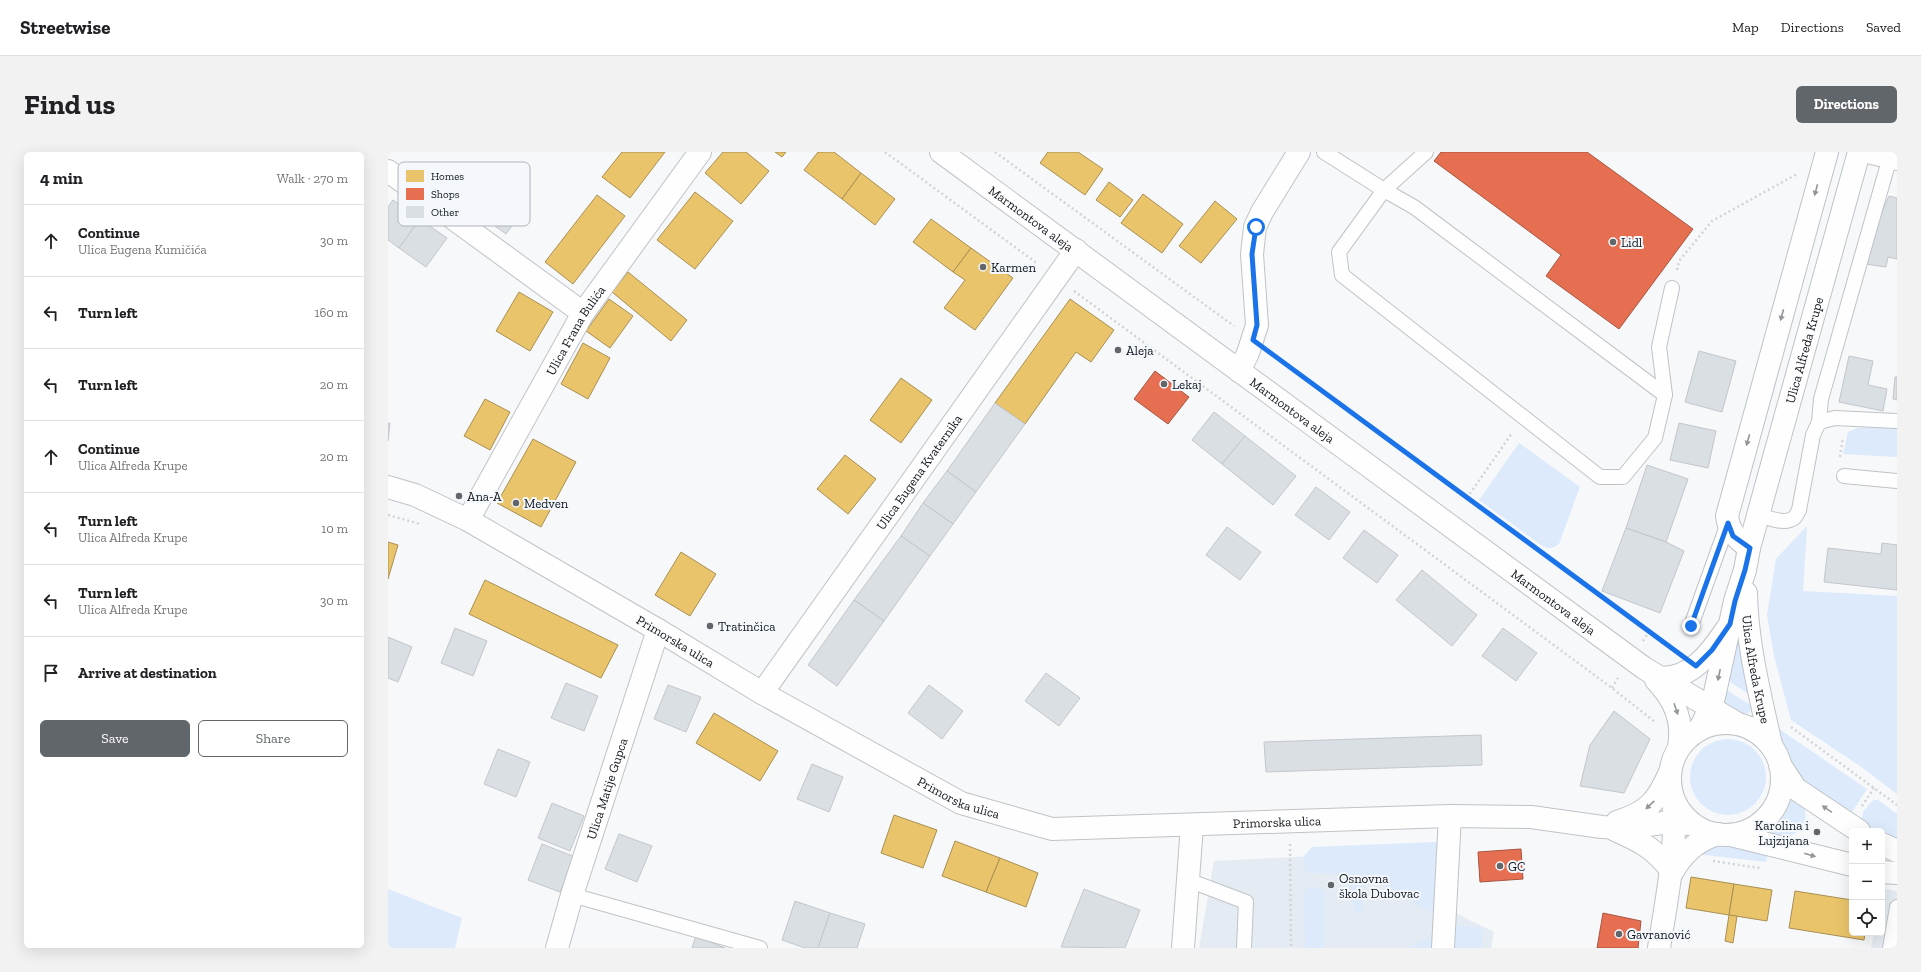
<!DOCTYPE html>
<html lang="en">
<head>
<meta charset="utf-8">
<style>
	:root { --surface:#fff; --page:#f2f2f2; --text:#202124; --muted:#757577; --line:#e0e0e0; --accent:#61666a }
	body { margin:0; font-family:"Zilla Slab",serif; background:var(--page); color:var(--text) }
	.controls { position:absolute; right:12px; bottom:12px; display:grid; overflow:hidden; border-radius:6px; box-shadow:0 4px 16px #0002 }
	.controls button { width:36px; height:36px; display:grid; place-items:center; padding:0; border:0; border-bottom:1px solid var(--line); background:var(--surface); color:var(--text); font:20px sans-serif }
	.stop { position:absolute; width:12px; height:12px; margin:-9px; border:3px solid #1a73e8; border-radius:50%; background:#fff }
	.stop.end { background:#1a73e8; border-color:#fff; box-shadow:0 1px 4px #0008 }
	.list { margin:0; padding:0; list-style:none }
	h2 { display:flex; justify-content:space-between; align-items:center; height:52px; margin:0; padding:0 16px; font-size:17px }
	h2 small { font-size:13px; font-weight:400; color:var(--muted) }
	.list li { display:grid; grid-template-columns:26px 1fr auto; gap:12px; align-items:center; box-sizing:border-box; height:72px; padding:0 16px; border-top:1px solid var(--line) }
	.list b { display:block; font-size:15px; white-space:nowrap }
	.list p { margin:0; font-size:13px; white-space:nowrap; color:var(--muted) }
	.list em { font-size:13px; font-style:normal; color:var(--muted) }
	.actions { display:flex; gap:8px; padding:12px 16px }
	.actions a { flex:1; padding:9px 0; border:1px solid var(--accent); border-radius:6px; text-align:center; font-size:14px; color:var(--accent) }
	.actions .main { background:var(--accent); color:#fff }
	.icon { flex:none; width:22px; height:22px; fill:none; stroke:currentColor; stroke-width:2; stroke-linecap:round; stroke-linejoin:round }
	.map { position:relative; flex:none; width:1509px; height:796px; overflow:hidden; border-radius:6px }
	header { display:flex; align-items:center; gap:24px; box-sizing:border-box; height:56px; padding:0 20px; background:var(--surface); border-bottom:1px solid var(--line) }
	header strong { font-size:19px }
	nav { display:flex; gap:22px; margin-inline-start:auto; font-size:14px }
	.intro { display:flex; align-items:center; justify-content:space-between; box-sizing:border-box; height:96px; padding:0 24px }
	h1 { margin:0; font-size:28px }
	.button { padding:10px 18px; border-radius:6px; background:var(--accent); color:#fff; font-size:14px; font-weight:700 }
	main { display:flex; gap:24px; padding:0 24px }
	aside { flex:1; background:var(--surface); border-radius:6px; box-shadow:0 4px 16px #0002 }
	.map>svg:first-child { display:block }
	.built { fill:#e5ebf2 }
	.green { fill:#dceafb }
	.homes { fill:#e9c46a; stroke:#a89053 }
	.shops { fill:#e76f51; stroke:#a75541 }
	.building { fill:#dadfe3; stroke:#c3c6cb }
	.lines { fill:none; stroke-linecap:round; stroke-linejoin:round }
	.service-casing { stroke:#bfc3c7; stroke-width:16 }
	.minor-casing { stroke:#bfc3c7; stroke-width:24 }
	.secondary-casing { stroke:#bfc3c7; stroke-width:24 }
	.primary-casing { stroke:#bfc3c7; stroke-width:24 }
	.path { stroke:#d2d3d5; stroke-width:2.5; stroke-dasharray:2 3; stroke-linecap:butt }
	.service { stroke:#fefefe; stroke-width:14 }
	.minor { stroke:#fefefe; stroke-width:22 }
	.secondary { stroke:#fefefe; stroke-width:22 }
	.primary { stroke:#fefefe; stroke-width:22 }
	.oneway { fill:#939699 }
	.route { stroke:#1a73e8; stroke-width:5 }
	.poi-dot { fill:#61666a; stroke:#f4f8fc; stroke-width:1.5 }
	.labels { text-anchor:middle; stroke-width:4; stroke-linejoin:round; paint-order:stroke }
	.street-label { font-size:13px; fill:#11171d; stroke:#f4f8fc }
	.poi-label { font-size:13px; fill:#11171d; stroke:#f4f8fc; text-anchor:start }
	.key { fill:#f4f8fc; stroke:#b0b4b9; stroke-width:1 }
	.key-label { font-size:11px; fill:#11171d }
</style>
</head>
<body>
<header>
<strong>Streetwise</strong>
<nav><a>Map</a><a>Directions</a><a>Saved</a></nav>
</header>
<div class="intro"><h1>Find us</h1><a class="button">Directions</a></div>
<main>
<aside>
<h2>4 min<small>Walk · 270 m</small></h2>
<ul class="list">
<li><svg class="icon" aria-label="ahead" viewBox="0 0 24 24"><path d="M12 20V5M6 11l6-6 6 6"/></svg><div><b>Continue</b><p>Ulica Eugena Kumičića</p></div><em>30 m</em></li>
<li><svg class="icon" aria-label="left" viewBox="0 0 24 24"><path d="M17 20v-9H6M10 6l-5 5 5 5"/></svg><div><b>Turn left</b></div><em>160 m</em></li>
<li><svg class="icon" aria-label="left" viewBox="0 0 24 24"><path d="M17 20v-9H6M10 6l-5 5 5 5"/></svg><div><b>Turn left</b></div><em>20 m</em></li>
<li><svg class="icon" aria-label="ahead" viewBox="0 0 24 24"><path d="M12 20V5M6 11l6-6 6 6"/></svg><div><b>Continue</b><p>Ulica Alfreda Krupe</p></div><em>20 m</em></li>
<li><svg class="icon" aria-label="left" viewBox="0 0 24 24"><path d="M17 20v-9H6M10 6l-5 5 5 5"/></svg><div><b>Turn left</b><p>Ulica Alfreda Krupe</p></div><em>10 m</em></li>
<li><svg class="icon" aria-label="left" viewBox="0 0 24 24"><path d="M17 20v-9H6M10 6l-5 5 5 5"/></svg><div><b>Turn left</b><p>Ulica Alfreda Krupe</p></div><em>30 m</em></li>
<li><svg class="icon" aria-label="arrive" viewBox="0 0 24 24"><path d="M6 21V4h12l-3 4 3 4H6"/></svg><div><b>Arrive at destination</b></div></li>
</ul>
<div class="actions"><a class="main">Save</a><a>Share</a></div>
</aside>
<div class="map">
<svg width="1509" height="796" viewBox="0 0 1509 796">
	<rect width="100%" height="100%" fill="#f6f8fa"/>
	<!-- built -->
	<g class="built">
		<path d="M1069,697L1059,757L1106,780L1103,796H811L826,709Z"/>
		<path d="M1494,737L1509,739V796H1483L1486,781H1494Z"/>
	</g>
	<!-- green -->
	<g class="green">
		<path d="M1496,275L1509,276V305L1455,302L1460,280L1469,276Z"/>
		<path d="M1131,291L1192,335L1171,392C1164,397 1160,397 1153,393L1091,348Z"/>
		<path d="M1419,374L1415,439L1509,444V642L1472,614L1403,568L1386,504L1379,463L1388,407Z"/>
		<path d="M1349,484L1351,485L1362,543L1336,526Z"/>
		<path d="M1334,535L1364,554L1361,561L1353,562L1332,553Z"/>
		<path d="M1388,575L1479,637L1462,663L1420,634L1405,617Z"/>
		<circle cx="1340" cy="625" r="38"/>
		<path d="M1400,642L1415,653C1422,669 1413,679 1399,686L1373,681C1387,670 1396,660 1400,642Z"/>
		<path d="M1485,648H1490L1509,662V692L1494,685V679H1485L1473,670L1475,660Z"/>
		<path d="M1047,690L1052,691L1047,762L996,736V726H975V760L967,761L959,722L920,721L916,715V704L924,695Z"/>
		<path d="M1332,691H1343L1380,700L1378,710L1308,702Z"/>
		<path d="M932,735L937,740V796H917L916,740L920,736Z"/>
		<path d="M0,737L74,766L67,796H0Z"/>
		<path d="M1064,773L1094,775V796H1063Z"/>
		<path d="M1046,783V796H1023V795Z"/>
	</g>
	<!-- homes -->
	<g class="homes">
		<path d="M234,0H277L242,46L214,25Z"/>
		<path d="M335,0H358L381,19L353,52L317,21Z"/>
		<path d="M387,0H398L394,5Z"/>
		<path d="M430,0H446L473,21L454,47L416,18Z"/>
		<path d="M660,0H690L715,17L697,43L652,11Z"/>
		<path d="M473,21L507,47L487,73L454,47Z"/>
		<path d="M721,30L745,48L732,65L708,48Z"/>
		<path d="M307,40L345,69L307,117L269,88Z"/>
		<path d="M755,42L795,72L774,101L733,71Z"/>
		<path d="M209,43L237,64L185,132L157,110Z"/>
		<path d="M827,49L849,67L813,111L791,94Z"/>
		<path d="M543,67L583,96L565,120L525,90Z"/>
		<path d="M583,96L625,126L587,178L556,156L577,128L565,120Z"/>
		<path d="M240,120L299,168L283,189L224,140Z"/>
		<path d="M131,140L165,160L142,199L108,179Z"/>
		<path d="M221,147L245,164L222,196L198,179Z"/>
		<path d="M682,147L726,178L703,210L688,200L637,272L607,251Z"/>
		<path d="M195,191L222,206L200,247L173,232Z"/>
		<path d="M513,226L544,248L513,291L482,268Z"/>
		<path d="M97,247L122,260L102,298L76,284Z"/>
		<path d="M145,287L188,310L153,375L109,351Z"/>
		<path d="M457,303L488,327L460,362L429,337Z"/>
		<path d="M0,390L10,393L0,427Z"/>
		<path d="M293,400L328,422L302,464L267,443Z"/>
		<path d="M97,428L230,493L213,526L81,462Z"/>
		<path d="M326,561L390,599L372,629L308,591Z"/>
		<path d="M506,663L549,678L535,716L493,701Z"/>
		<path d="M567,689L612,706L598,740L554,724Z"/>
		<path d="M612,706L650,721L638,755L598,740Z"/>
		<path d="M1303,725L1346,732L1341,763L1298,756Z"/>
		<path d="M1346,732L1384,738L1379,769L1341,763Z"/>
		<path d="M1407,739L1464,748V781H1477L1476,788L1401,776Z"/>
		<path d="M1341,763L1349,764L1345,791L1337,789Z"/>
	</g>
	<!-- shops -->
	<g class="shops">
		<path d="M1053,0H1199L1305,77L1231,177L1158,124L1173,103L1046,9Z"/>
		<path d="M767,219L801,245L780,272L746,247Z"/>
		<path d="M1133,697L1135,727L1092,730L1090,700Z"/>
		<path d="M1215,761L1253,769L1250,796H1209Z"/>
	</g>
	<!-- building -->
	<g class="building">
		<path d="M112,34L139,53L118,82L91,63Z"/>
		<path d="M1501,44L1509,46V107L1500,105L1498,115L1477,112L1481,90Z"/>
		<path d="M5,48L32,67L11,96L0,88V55Z"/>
		<path d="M32,67L59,86L38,115L11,96Z"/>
		<path d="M1311,199L1348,209L1334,260L1297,250Z"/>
		<path d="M1461,204L1485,209L1480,233L1499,237L1495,259L1451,250Z"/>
		<path d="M1507,225H1509V248L1505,247Z"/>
		<path d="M607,251L637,272L588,340L559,319Z"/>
		<path d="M826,260L857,284L834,312L804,288Z"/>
		<path d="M0,271H2L0,289Z"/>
		<path d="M1291,271L1328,279L1320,316L1282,308Z"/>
		<path d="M857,284L908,324L885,353L834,312Z"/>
		<path d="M1259,313L1300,327L1278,390L1238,376Z"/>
		<path d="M559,319L588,340L565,372L535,351Z"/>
		<path d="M928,335L962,360L941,388L907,363Z"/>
		<path d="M535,351L565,372L542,404L513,384Z"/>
		<path d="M839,375L873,400L852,428L818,403Z"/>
		<path d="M1238,376L1278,390L1296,399L1272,461L1214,439Z"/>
		<path d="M976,378L1010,403L989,431L955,406Z"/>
		<path d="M513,384L542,404L496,469L466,448Z"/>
		<path d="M1494,391L1509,393V438L1436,430L1440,396L1493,402Z"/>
		<path d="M1034,418L1089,463L1064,494L1008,448Z"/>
		<path d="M466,448L496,469L449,534L420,513Z"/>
		<path d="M67,476L99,489L85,524L53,511Z"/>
		<path d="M1115,476L1149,501L1128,529L1094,504Z"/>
		<path d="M0,485L24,495L10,530L0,526Z"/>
		<path d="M658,521L692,546L671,574L637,549Z"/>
		<path d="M178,531L210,544L196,579L163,566Z"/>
		<path d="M280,533L313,545L298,580L266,567Z"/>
		<path d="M541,533L575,559L554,587L520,561Z"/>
		<path d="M1226,559L1262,587L1236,641L1192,634L1202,593Z"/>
		<path d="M1093,583L1094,613L878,620L876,590Z"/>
		<path d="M110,597L142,610L128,645L96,632Z"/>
		<path d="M424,612L455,625L441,660L409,647Z"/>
		<path d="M164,651L196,664L182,699L150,686Z"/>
		<path d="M231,682L264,694L249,730L217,717Z"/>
		<path d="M154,692L187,705L172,740L140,728Z"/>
		<path d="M696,737L752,758L737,796L673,795Z"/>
		<path d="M407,749L442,761L430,796H417L394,788Z"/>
		<path d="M442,761L477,772L469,796H430Z"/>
		<path d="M308,784L337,796H304Z"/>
	</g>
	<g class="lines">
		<!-- service casing -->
		<g class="service-casing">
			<g id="service">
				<path d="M936,0L996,38L951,100L954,123L1212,325H1235L1267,286L1277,243L1271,195L1284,136"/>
				<path d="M1038,0L996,38L1026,55L1277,243"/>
				<path d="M1431,270L1433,247L1502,5"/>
				<path d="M1456,324L1509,329"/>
				<path d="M1371,363C1380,366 1397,373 1406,366C1408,364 1410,360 1411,358L1425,283L1431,270L1447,266L1509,269"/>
				<path d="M1303,474L1340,371"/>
				<path d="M800,728L858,750L856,796"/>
				<path d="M184,743L372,796"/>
				<path d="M1502,796L1509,755"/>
			</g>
		</g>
		<!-- minor casing -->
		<g class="minor-casing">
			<g id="minor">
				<path d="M1480,0L1509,7"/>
				<path d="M0,19L195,161"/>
				<path d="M851,219L860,201L869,173L864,102L867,75L874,60L911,0"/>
				<path id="s1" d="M80,368L195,161L312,0"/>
				<path d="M1361,396C1349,386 1341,381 1339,364L1439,0"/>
				<path id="s2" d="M374,541L688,98"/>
				<path id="s3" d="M169,796L184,743L270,478"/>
				<path d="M795,796L804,673"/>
				<path d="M1055,796L1062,664"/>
			</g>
		</g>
		<!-- secondary casing -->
		<g class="secondary-casing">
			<g id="secondary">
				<path id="s4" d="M0,335L27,343L80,368L270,478L374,541L573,651L664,677L1062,664L1143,665L1214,675L1236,676L1275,671L1304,672"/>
				<path d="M1229,670C1260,660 1269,650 1282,620"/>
				<path d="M1227,678C1252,689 1266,696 1283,718"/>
			</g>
		</g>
		<!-- primary casing -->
		<g class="primary-casing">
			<g id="primary">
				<path id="s5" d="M553,0L1256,516L1350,572"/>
				<path id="s6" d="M1358,441C1359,493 1372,542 1383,593"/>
				<path d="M1272,526C1303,527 1322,502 1338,478"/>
				<path d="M1268,528C1286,547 1296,568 1291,595"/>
				<circle cx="1338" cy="627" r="56"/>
				<path id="s7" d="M1311,577L1315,571L1326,545L1347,449L1357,418L1361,396L1382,320L1471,0"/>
				<path d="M1392,613L1408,637L1471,679"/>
				<path d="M1343,683L1464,713"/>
				<path d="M1494,692L1509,699"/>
				<path d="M1494,720L1509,721"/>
				<path d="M1282,724C1293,703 1307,689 1330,682"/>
				<path d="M1271,796C1278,750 1290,693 1285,646"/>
			</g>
		</g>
		<!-- path -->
		<g class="path">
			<path d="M497,0L650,112"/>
			<path d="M607,0L846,174"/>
			<path d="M1289,118L1291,109L1324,69L1409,22"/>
			<path d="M686,139L1224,536L1267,570"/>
			<path d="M884,201L1288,500"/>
			<path d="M1452,305L1455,285"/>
			<path d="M1079,346L1124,281"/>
			<path d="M0,363L32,372"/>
			<path d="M1255,489L1260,481"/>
			<path d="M1224,536L1230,526"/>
			<path d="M1403,575L1509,653"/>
			<path d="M1474,654L1486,636"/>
			<path d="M902,692L903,796"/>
			<path d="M1325,709L1372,716"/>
		</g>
		<!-- service -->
		<use href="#service" class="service"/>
		<!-- minor -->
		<use href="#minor" class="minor"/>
		<!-- secondary -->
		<use href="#secondary" class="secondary"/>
		<!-- primary -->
		<use href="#primary" class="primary"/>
	</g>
	<!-- one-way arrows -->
	<defs><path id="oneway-solid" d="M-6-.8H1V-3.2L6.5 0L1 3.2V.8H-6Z"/></defs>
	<g class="oneway">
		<use href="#oneway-solid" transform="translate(1428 38) rotate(105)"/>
		<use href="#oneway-solid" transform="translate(1394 163) rotate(105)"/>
		<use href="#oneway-solid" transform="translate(1360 288) rotate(105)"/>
		<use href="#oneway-solid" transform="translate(1331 523) rotate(102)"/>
		<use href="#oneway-solid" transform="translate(1288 557) rotate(71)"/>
		<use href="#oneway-solid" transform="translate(1262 653) rotate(137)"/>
		<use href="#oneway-solid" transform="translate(1439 657) rotate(-146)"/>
		<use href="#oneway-solid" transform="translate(1422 703) rotate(16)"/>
	</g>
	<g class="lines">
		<!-- route -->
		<path class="route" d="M868,75L864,102L869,173L865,188L1308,514L1324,498L1342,472L1347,449L1357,418L1362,396L1345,384L1340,371L1303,474"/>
	</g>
	<!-- markers -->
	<g class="poi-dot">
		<circle cx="1225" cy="90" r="4"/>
		<circle cx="595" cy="115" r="4"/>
		<circle cx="730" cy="198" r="4"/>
		<circle cx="776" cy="232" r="4"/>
		<circle cx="71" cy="344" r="4"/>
		<circle cx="128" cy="351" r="4"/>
		<circle cx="322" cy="474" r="4"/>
		<circle cx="1429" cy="680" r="4"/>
		<circle cx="1112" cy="714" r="4"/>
		<circle cx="943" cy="733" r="4"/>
		<circle cx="1231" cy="782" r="4"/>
	</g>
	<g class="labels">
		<!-- street labels -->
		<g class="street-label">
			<text dy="5" stroke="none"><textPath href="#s5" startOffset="112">Marmontova aleja</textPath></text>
			<text dy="5" stroke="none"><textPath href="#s1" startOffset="218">Ulica Frana Bulića</textPath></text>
			<text dy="5" stroke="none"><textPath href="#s7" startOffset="394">Ulica Alfreda Krupe</textPath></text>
			<text dy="5" stroke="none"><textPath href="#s5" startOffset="436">Marmontova aleja</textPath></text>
			<text dy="5" stroke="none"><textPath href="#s2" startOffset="271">Ulica Eugena Kvaternika</textPath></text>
			<text dy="5" stroke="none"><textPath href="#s5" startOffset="760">Marmontova aleja</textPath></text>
			<text dy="5" stroke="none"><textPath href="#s4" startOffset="327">Primorska ulica</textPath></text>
			<text dy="5" stroke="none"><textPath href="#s6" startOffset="77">Ulica Alfreda Krupe</textPath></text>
			<text dy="5" stroke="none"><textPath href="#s3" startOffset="167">Ulica Matije Gupca</textPath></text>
			<text dy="5" stroke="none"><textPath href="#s4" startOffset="651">Primorska ulica</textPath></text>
			<text dy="5" stroke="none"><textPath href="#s4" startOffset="975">Primorska ulica</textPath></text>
		</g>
		<!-- poi labels -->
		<g class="poi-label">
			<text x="1233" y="95">Lidl</text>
			<text x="603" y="120">Karmen</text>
			<text x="738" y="203">Aleja</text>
			<text x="784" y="237">Lekaj</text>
			<text x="79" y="349">Ana-A</text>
			<text x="136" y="356">Medven</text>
			<text x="330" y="479">Tratinčica</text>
			<text x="1421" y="678" text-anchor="end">Karolina i<tspan x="1421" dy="15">Lujzijana</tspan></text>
			<text x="1120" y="719">GC</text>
			<text x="951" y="731">Osnovna<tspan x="951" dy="15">škola Dubovac</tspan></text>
			<text x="1239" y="787">Gavranović</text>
		</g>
	</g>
	<!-- legend -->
	<rect x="10" y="10" width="132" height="64" rx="6" class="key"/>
	<rect x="18" y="18" width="18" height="12" fill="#e9c46a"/>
	<rect x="18" y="36" width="18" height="12" fill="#e76f51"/>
	<rect x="18" y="54" width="18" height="12" fill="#dadfe3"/>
	<g class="key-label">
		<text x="43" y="28">Homes</text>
		<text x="43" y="46">Shops</text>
		<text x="43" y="64">Other</text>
	</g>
</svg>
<div class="controls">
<button>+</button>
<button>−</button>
<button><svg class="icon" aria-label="locate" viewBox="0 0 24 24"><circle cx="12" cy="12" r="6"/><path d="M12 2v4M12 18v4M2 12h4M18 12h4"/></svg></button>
</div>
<div class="stop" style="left:868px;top:75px"></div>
<div class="stop end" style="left:1303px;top:474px"></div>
</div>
</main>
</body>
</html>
